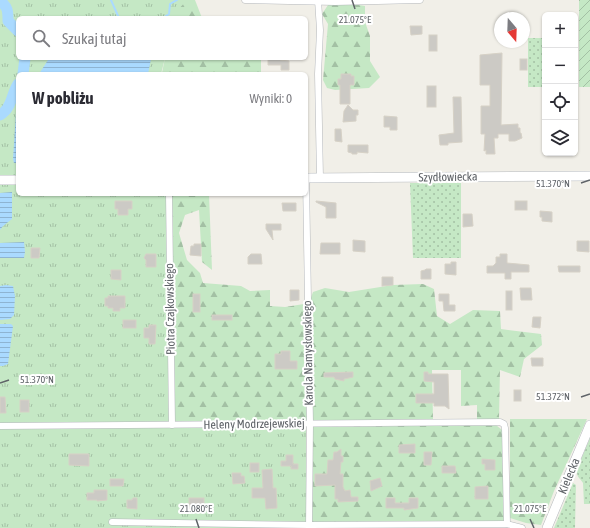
<!DOCTYPE html>
<html lang="pl">
<head>
<meta charset="utf-8">
<style>
	:root { --surface:#fff; --page:#f2f2f3; --text:#2b2b33; --muted:#7c7c81; --line:#e1e1e2 }
	body { margin:0; font-family:"Asap Condensed",sans-serif; background:var(--page); color:var(--text) }
	.controls { position:absolute; right:12px; top:12px; display:grid; overflow:hidden; border-radius:6px; box-shadow:0 1px 3px #0004 }
	.controls button { width:36px; height:36px; display:grid; place-items:center; padding:0; border:0; border-bottom:1px solid var(--line); background:var(--surface); color:var(--text); font:20px sans-serif }
	.compass { position:absolute; left:494px; top:12px; width:36px; height:36px; border-radius:50%; background:var(--surface); box-shadow:0 1px 3px #0004; rotate:161deg }
	.list { margin:0; padding:0; list-style:none }
	h2 { display:flex; justify-content:space-between; align-items:center; height:52px; margin:0; padding:0 16px; font-size:17px }
	h2 small { font-size:13px; font-weight:400; color:var(--muted) }
	.icon { flex:none; width:22px; height:22px; fill:none; stroke:currentColor; stroke-width:2; stroke-linecap:round; stroke-linejoin:round }
	.map { position:relative; flex:none; width:590px; height:528px; overflow:hidden }
	.search { position:absolute; background:var(--surface); box-shadow:0 1px 3px #0004; left:16px; top:16px; width:292px; height:44px; display:flex; align-items:center; gap:10px; box-sizing:border-box; padding:0 14px; border-radius:6px; color:var(--muted); font-size:15px }
	.panel { position:absolute; background:var(--surface); box-shadow:0 1px 3px #0004; left:16px; top:72px; width:292px; height:124px; border-radius:6px }
	.map>svg:first-child { display:block }
	.grass { fill:url(#grass-dots) }
	.forest { fill:url(#forest-firs) }
	.park { fill:url(#park-tufts) }
	.garden { fill:url(#garden-furrows) }
	.water { fill:url(#water-rules) }
	.lines { fill:none; stroke-linecap:round; stroke-linejoin:round }
	.stream { stroke:#aadaff; stroke-width:2 }
	.river { stroke:#aadaff; stroke-width:11 }
	.building { fill:#cccac5; stroke:#d6d1c6 }
	.street-casing { stroke:#b5b8bc; stroke-width:7 }
	.secondary-casing { stroke:#b6babf; stroke-width:10 }
	.street { stroke:#fff; stroke-width:6 }
	.secondary { stroke:#fff; stroke-width:9 }
	.ticks { fill:none; stroke:#5f6368; stroke-width:1.5 }
	.labels { text-anchor:middle; stroke-width:4; stroke-linejoin:round; paint-order:stroke }
	.street-label { font-size:12px; fill:#5f6368; stroke:#fff }
	.ticks-label { font-size:10px; text-anchor:middle; fill:#5f6368; stroke:#fff; stroke-width:4; stroke-linejoin:round; paint-order:stroke }
</style>
</head>
<body>
<div class="map">
<svg width="590" height="528" viewBox="0 0 590 528">
	<defs>
		<pattern id="grass-dots" width="8" height="8" patternUnits="userSpaceOnUse"><rect width="8" height="8" fill="#c5e8c5"/><path d="M2 2h.1M6 6h.1" fill="none" stroke="#a3c0a4" stroke-width="1.8" stroke-linecap="round"/></pattern>
		<pattern id="forest-firs" width="22" height="20" patternUnits="userSpaceOnUse"><rect width="22" height="20" fill="#c5e8c5"/><path d="M5 1l3.5 6h-7zM16 11l3.5 6h-7z" fill="#a3c0a4"/></pattern>
		<pattern id="park-tufts" width="24" height="20" patternUnits="userSpaceOnUse"><rect width="24" height="20" fill="#c5e8c5"/><path d="M3 7l-1-3M5 7V3M7 7l1-3M15 17l-1-3M17 17v-4M19 17l1-3" fill="none" stroke="#a3c0a4"/></pattern>
		<pattern id="garden-furrows" width="10" height="10" patternUnits="userSpaceOnUse"><rect width="10" height="10" fill="#c5e8c5"/><path d="M-1 1l2-2M0 10L10 0M9 11l2-2" fill="none" stroke="#a3c0a4"/></pattern>
		<pattern id="water-rules" width="6" height="5" patternUnits="userSpaceOnUse"><rect width="6" height="5" fill="#aadaff"/><path d="M0 2.5h6" fill="none" stroke="#8eb4d2"/></pattern>
	</defs>
	<rect width="100%" height="100%" fill="#f1efe8"/>
	<!-- grass -->
	<g class="grass">
		<rect x="528" y="38" width="17" height="49"/>
		<path d="M410,183H461V258H413Z"/>
		<path d="M590,438V504H584L583,483C580,478 576,477 577,469Z"/>
		<path d="M573,483L576,485L575,528H554Z"/>
	</g>
	<!-- forest -->
	<g class="forest">
		<path d="M104,0H195L202,18H102Z"/>
		<path d="M328,5H359L365,6V22L370,36V61L380,77L369,88L335,90L327,88L323,80L328,24L322,14Z"/>
		<path d="M165,58H261V74H163L162,73Z"/>
		<path d="M172,194H209L212,270L202,262L199,210L185,215L179,233L187,260L200,273L203,283L241,286L250,291L270,290V306L285,307L304,304L307,421L174,422Z"/>
		<path d="M423,284L434,289L437,316L450,324L473,310L500,311L501,329L541,334L542,345L524,359L520,377L500,370L499,419L477,420V405L461,406V370H432L433,419L311,421L309,303L313,292L325,288L349,292L393,285Z"/>
		<path d="M510,419H587L554,491L541,525L526,523L510,518Z"/>
		<path d="M496,425L502,430L504,523L311,522L312,427Z"/>
	</g>
	<!-- park -->
	<path class="park" d="M0,0H187L176,12L174,18H18V58H165L161,74H18V194H166L169,426H304L306,429V528H0Z"/>
	<!-- garden -->
	<rect class="garden" x="579" y="0" width="11" height="87"/>
	<!-- water -->
	<g class="water">
		<path d="M59,58H149L151,59L148,74H39L48,60Z"/>
		<path d="M18,108V163H14L13,159L16,113Z"/>
		<path d="M12,192V219L3,226L0,230V193Z"/>
		<path d="M24,242L25,252L24,258H0V243Z"/>
		<path d="M6,285L13,286L15,296L14,315L10,319L0,320V286Z"/>
		<path d="M0,324H11L13,326L8,364L3,366H0Z"/>
	</g>
	<g class="lines">
		<!-- stream -->
		<g class="stream">
			<path d="M111,0L119,18"/>
			<path d="M163,18L169,14L170,4L177,0"/>
		</g>
		<!-- river -->
		<g class="river">
			<path d="M0,1C8,7 8,11 8,21L18,31"/>
			<path d="M23,74L25,58"/>
			<path d="M0,115C12,108 11,95 18,84"/>
		</g>
	</g>
	<!-- building -->
	<g class="building">
		<path d="M410,26H422V34L411,35Z"/>
		<rect x="429" y="35" width="8" height="16"/>
		<path d="M502,53L501,125L518,124V128H520V133H521L522,138L515,141H509V134H498V138H494L495,154H486V150L484,151L485,134H481V106H490V85H480V55Z"/>
		<path d="M268,58H279L280,60L289,61V70H281V65H268Z"/>
		<rect x="520" y="59" width="7" height="11"/>
		<path d="M341,74H351V76H354V85H350V104H340V85H338V79H341Z"/>
		<rect x="427" y="86" width="9" height="21"/>
		<path d="M453,97H461L462,142L448,143V145H440L439,135L454,133Z"/>
		<path d="M348,105L353,110H358V115H356V121L343,122L344,111Z"/>
		<path d="M384,116L397,117V130H390V127H384Z"/>
		<path d="M335,129H341L342,142L335,141Z"/>
		<path d="M348,145H368V153L357,152V154H352V153L348,152Z"/>
		<path d="M115,201H132V209H128V215H118V209H115Z"/>
		<path d="M316,201L336,203V218H326V207L316,202Z"/>
		<rect x="515" y="201" width="12" height="9"/>
		<path d="M282,203H296V211H283Z"/>
		<path d="M540,211L552,212V222L542,221V217H540Z"/>
		<path d="M463,214H472L473,226L463,227Z"/>
		<path d="M266,224H281V230H272L273,240L266,229Z"/>
		<path d="M353,240L365,241V252L353,251Z"/>
		<path d="M577,241H589V252L577,251Z"/>
		<path d="M321,243H340V254H320Z"/>
		<path d="M194,244H201V256L190,255L191,246H194Z"/>
		<path d="M31,248H40L39,258H31Z"/>
		<path d="M146,254H156V267H146V260L144,258Z"/>
		<path d="M251,254H261L262,264H248V257Z"/>
		<path d="M500,254H507V263L529,265V272H511V279H505V273H487V266H493L496,263V257H500Z"/>
		<path d="M451,262H456V275L445,274V264H451Z"/>
		<path d="M558,266H580V272H559Z"/>
		<path d="M426,269H431V279H421V271L425,270Z"/>
		<path d="M111,270H121V280L111,279Z"/>
		<path d="M382,277H393V285L382,286Z"/>
		<path d="M520,288H531L532,300H521Z"/>
		<path d="M290,290H299V300L290,301Z"/>
		<rect x="506" y="291" width="6" height="19"/>
		<rect x="193" y="294" width="7" height="18"/>
		<path d="M439,294H449V305H455V311H444L443,301H439Z"/>
		<path d="M108,296H125V308H120V311H113V308H108V306H105V298H108Z"/>
		<rect x="212" y="315" width="20" height="5"/>
		<path d="M533,317H541L540,328L532,327Z"/>
		<rect x="123" y="320" width="13" height="8"/>
		<path d="M149,325H156L155,344H149V338H144V328H149Z"/>
		<path d="M281,351H290V361H297V369H275V354H281Z"/>
		<path d="M531,358H543V366H532Z"/>
		<path d="M353,372V377L344,379V381L335,379L334,377H324V373Z"/>
		<path d="M424,372H428V374H448L449,409L445,406H434V403H416V394H434V382L424,381Z"/>
		<rect x="514" y="390" width="7" height="11"/>
		<path d="M0,397H5L6,413H0Z"/>
		<rect x="20" y="400" width="9" height="12"/>
		<path d="M415,444V453H399V445Z"/>
		<path d="M341,449V456H343V462H341L340,474H343V487L345,491L350,490L351,497H358V501L338,502V499H335V485L315,486V474H327L328,460H333L334,452H337Z"/>
		<path d="M424,452H432L431,465H424Z"/>
		<path d="M69,454H89V466L69,465Z"/>
		<path d="M286,455H293V464H298V469H291V466H281V461H286Z"/>
		<path d="M482,459L495,460V470H485V464H482Z"/>
		<rect x="250" y="463" width="9" height="9"/>
		<path d="M442,466H455L456,473H442Z"/>
		<path d="M272,469L273,488H276L277,508L266,509L265,498H252V488H263L262,470Z"/>
		<path d="M232,473H241V476H244L245,483L233,484Z"/>
		<path d="M380,478L382,486L371,491L370,481Z"/>
		<path d="M110,479H124L123,486H110Z"/>
		<path d="M488,486V499H475V487Z"/>
		<path d="M94,490H107V500L97,501V500H87V493H94Z"/>
		<path d="M133,498H137V509L127,508V500H132Z"/>
		<rect x="189" y="498" width="15" height="11"/>
		<path d="M386,498H395V503H409V498H418V508L404,510V508H386Z"/>
	</g>
	<g class="lines">
		<!-- street casing -->
		<g class="street-casing">
			<g id="street">
				<path d="M245,0L335,2L420,0"/>
				<path d="M318,0L320,30L318,74L320,178"/>
				<path d="M306,178L310,423L309,528"/>
				<path d="M169,194L172,425"/>
				<path d="M0,426L500,422L504,424L505,428L507,524"/>
				<path d="M112,522L309,525L507,524L522,528"/>
			</g>
		</g>
		<!-- secondary casing -->
		<g class="secondary-casing">
			<g id="secondary">
				<path d="M306,178L590,176"/>
				<path d="M0,180H18"/>
				<path d="M547,528L590,425"/>
			</g>
		</g>
		<!-- street -->
		<use href="#street" class="street"/>
		<!-- secondary -->
		<use href="#secondary" class="secondary"/>
	</g>
	<!-- ticks -->
	<path class="ticks" d="M352,0L355,9M581,183L590,180M0,383L9,380M581,397L590,394M196,519L199,528M530,519L534,528"/>
	<g class="labels">
		<!-- street labels -->
		<g class="street-label">
			<text transform="translate(448 177) rotate(-1)" y="4">Szydłowiecka</text>
			<text transform="translate(170 309) rotate(-91)" y="4">Piotra Czajkowskiego</text>
			<text transform="translate(308 353) rotate(-91)" y="4">Karola Namysłowskiego</text>
			<text transform="translate(254 424) rotate(-1)" y="4">Heleny Modrzejewskiej</text>
			<text transform="translate(569 476) rotate(-68)" y="4">Kielecka</text>
		</g>
	</g>
	<g class="ticks-label">
		<text x="355" y="23">21.075°E</text>
		<text x="553" y="187">51.370°N</text>
		<text x="37" y="383">51.370°N</text>
		<text x="553" y="400">51.372°N</text>
		<text x="196" y="512">21.080°E</text>
		<text x="530" y="512">21.075°E</text>
	</g>
</svg>
<div class="controls">
<button>+</button>
<button>−</button>
<button><svg class="icon" aria-label="locate" viewBox="0 0 24 24"><circle cx="12" cy="12" r="6"/><path d="M12 2v4M12 18v4M2 12h4M18 12h4"/></svg></button>
<button><svg class="icon" aria-label="layers" viewBox="0 0 24 24"><path d="M12 4l9 5-9 5-9-5zM3 14l9 5 9-5"/></svg></button>
</div>
<svg class="compass" viewBox="-18 -18 36 36"><path d="M0-13l5 13h-10z" fill="#e53935"/><path d="M0 13l5-13h-10z" fill="#7c7c81"/></svg>
<div class="search"><svg class="icon" aria-label="search" viewBox="0 0 24 24"><circle cx="10" cy="10" r="6"/><path d="M15 15l6 6"/></svg>Szukaj tutaj</div>
<section class="panel">
<h2>W pobliżu<small>Wyniki: 0</small></h2>
<ul class="list">
</ul>
</section>
</div>
</body>
</html>
